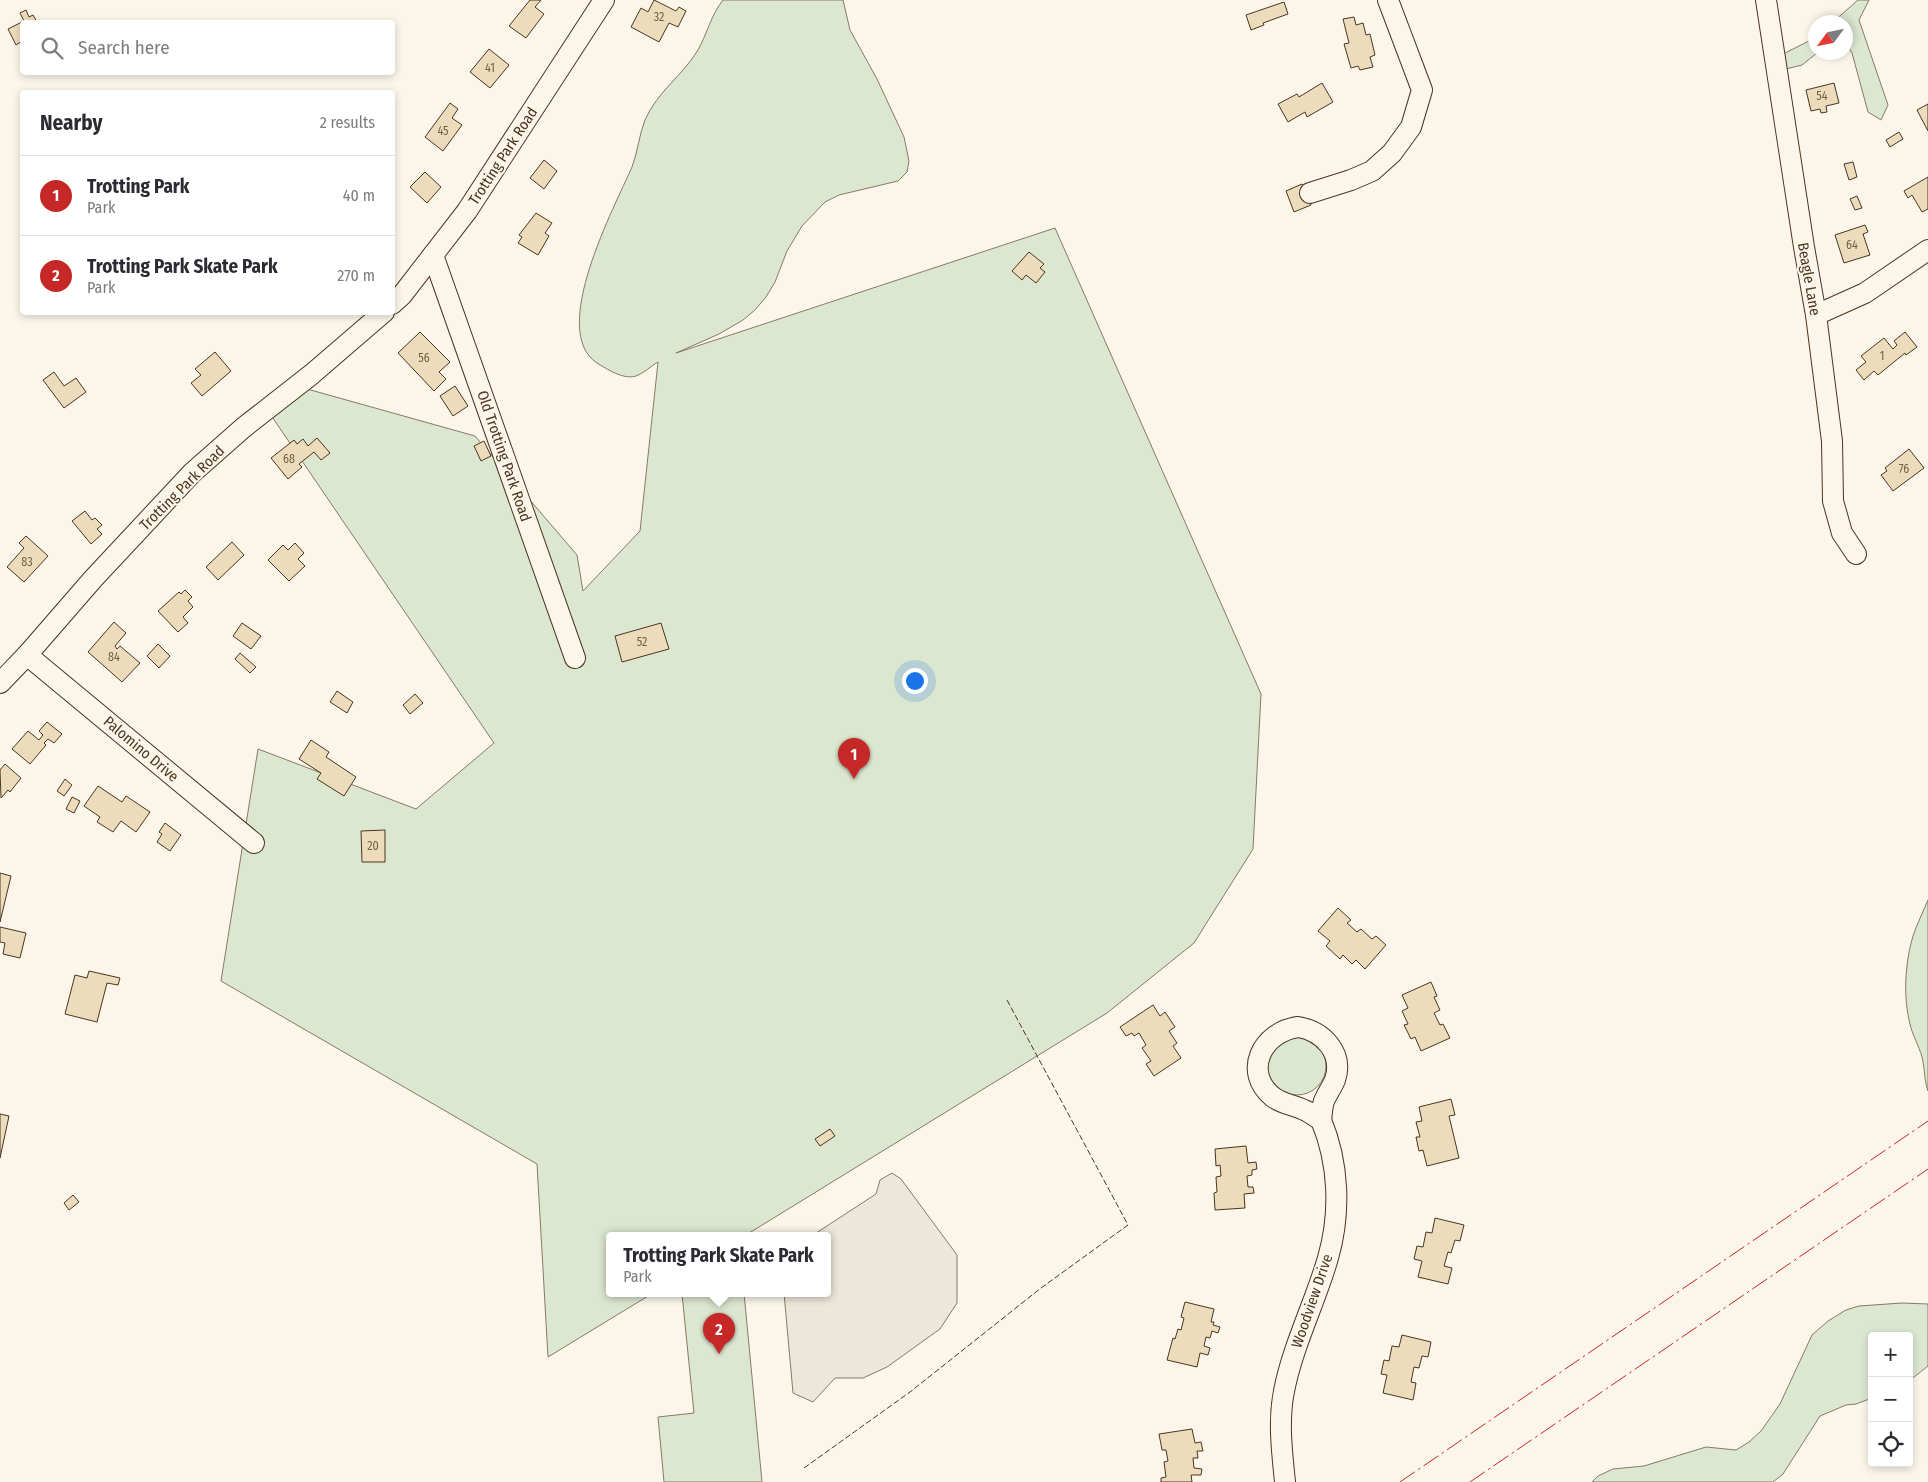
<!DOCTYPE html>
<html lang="en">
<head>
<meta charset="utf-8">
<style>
	:root { --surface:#fff; --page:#f7f7f7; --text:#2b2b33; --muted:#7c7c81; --line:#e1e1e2; --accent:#c62828 }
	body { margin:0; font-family:"Fira Sans Condensed",sans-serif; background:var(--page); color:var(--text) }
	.controls { position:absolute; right:15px; bottom:15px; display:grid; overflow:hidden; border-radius:5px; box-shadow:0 2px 8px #0003 }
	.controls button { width:45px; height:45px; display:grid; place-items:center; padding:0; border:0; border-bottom:1px solid var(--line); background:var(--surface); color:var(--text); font:25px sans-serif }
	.compass { position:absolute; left:1808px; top:15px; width:45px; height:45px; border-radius:50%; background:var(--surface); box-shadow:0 2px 8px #0003; rotate:237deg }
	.you { position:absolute; left:914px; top:680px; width:18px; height:18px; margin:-12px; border:4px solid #fff; border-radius:50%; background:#1a73e8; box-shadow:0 0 0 8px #1a73e833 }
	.badge { display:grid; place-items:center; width:32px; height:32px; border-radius:50%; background:var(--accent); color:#fff; font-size:16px; font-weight:700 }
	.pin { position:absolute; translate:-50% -41px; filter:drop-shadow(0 1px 2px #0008) }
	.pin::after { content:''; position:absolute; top:26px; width:18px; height:15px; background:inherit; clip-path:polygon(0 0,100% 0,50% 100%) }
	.popup { position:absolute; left:606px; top:1232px; width:225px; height:65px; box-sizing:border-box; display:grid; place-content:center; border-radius:5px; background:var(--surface); filter:drop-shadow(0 1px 4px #0005); font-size:16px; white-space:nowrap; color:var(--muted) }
	.popup b { font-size:19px; color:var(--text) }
	.popup::after { content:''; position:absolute; left:50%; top:100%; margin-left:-10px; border:10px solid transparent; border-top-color:var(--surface) }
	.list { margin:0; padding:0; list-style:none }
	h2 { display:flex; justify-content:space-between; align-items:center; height:65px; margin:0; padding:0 20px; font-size:21px }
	h2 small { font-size:16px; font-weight:400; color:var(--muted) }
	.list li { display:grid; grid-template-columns:32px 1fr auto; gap:15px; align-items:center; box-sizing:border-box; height:80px; padding:0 20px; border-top:1px solid var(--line) }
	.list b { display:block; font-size:19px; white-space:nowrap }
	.list p { margin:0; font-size:16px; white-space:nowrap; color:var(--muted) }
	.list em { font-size:16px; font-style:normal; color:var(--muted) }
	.icon { flex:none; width:28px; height:28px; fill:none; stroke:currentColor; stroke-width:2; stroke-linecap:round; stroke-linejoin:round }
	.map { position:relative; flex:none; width:1928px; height:1482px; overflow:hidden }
	.search { position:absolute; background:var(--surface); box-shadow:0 2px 8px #0003; left:20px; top:20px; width:375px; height:55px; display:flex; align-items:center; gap:12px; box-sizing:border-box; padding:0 18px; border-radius:5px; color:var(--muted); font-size:19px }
	.panel { position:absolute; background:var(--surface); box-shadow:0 2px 8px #0003; left:20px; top:90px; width:375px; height:225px; border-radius:5px }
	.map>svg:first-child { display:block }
	.green { fill:#dce7d0; stroke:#887966 }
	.parking { fill:#ede7d9; stroke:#887966 }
	.building { fill:#ecdcbc; stroke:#4a3520 }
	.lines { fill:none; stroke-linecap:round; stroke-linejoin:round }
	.minor-casing { stroke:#4a3520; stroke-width:22 }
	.minor { stroke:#fbf6e9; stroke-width:20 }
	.fence { stroke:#4a3520; stroke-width:1; stroke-dasharray:6 2.5; stroke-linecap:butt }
	.power { stroke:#c62828; stroke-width:1; stroke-dasharray:18 4 2.5 4; stroke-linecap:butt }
	.labels { text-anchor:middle; stroke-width:4; stroke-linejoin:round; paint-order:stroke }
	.number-label { font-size:12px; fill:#725f47 }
	.street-label { font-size:15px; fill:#4a3520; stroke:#fbf6e9 }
</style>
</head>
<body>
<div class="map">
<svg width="1928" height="1482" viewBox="0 0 1928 1482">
	<rect width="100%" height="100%" fill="#fbf6e9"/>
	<!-- green -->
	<g class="green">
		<path d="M723,0H843L850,30L877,79L904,137L909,161L907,172L898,181L839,195L825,202L802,226L787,251L775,282L766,297L755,310L743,320L719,334L676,353L1055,228L1261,694L1253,849L1194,943L1107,1013L746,1235H610V1293H653L548,1357L537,1164L221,981L258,749L416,809L494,743L266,408L300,387L475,436L577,555L583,591L640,531L658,362C651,366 644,373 636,376C623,380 607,369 597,363C548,331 615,206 632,167C638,151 639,135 645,120C657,92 683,75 698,50C707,34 711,15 723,0Z"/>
		<path d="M1858,0H1869L1859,20L1888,105L1881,120L1868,112L1852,53L1846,44V22H1833Z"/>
		<path d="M1815,38L1817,53L1802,65L1786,69L1783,54Z"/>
		<path d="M1928,900V1091C1924,1080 1925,1069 1922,1057C1919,1046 1912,1034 1910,1024C1903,997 1905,963 1913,936C1917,924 1923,912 1928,900Z"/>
		<circle cx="1297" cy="1066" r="29"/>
		<path d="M700,1293H744L762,1482H664L658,1417L694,1413L682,1294Z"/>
		<path d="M1902,1303L1928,1304V1366L1909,1381V1336H1872V1398L1856,1404L1846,1405L1820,1416L1783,1474L1773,1482H1592L1598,1476L1613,1469L1644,1466L1706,1447L1736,1450L1749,1442L1761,1431L1780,1404L1812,1335L1828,1321L1846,1310L1859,1306Z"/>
	</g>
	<!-- parking -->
	<path class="parking" d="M892,1173L901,1179L957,1255V1303L940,1329L887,1367L863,1378H835L813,1402L793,1393L784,1293H828V1235H813L876,1194L880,1180Z"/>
	<!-- building -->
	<g class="building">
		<path d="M530,0H541L535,7L544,14L526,38L509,26Z"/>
		<path d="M654,0L676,11L679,7L686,11L678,27L669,23L659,42L631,27L641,8L648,12Z"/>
		<path d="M1284,2L1288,14L1263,23L1264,25L1251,30L1246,15Z"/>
		<path d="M26,10L29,17L33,15L37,22H22V41L16,45L8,29L24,21L20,13Z"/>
		<path d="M1354,17L1356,25L1363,23L1366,35L1370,34L1375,55L1370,57L1373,67L1360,70L1358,66L1351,68L1344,44L1349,43L1343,19Z"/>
		<path d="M489,49L509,65L490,88L470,72Z"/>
		<path d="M1322,83L1333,102L1307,117L1305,112L1288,122L1278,104L1297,94L1299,97Z"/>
		<path d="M1834,83L1839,103L1826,106L1827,112L1821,113L1820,109L1811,111L1806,90Z"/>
		<path d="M450,103L458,109L452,118L462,125L443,151L425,137Z"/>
		<path d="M1928,104V131L1917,110Z"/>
		<path d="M1899,132L1903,139L1890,147L1886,140Z"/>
		<path d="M544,160L557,171L544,189L530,178Z"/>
		<path d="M1853,162L1857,177L1849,180L1844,164Z"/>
		<path d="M425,172L441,187L427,203L410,187Z"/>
		<path d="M1928,177V209L1922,212L1912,195L1908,198L1904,191Z"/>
		<path d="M1302,184L1311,205L1294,212L1286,191Z"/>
		<path d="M1857,196L1862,208L1855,210L1850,199Z"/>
		<path d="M536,213L552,223L545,233L549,236L538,255L518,243L522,237L519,235Z"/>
		<path d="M1865,225L1868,232L1863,234L1870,255L1844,263L1835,235Z"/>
		<path d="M1029,252L1044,264L1040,268L1045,272L1036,283L1026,275L1022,280L1012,271Z"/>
		<path d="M420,332L450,362L439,372L446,379L434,391L398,353Z"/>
		<path d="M1905,332L1917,347L1906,355L1905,353L1878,375L1874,371L1864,380L1856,370L1866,362L1861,356L1884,338L1893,349L1897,345L1894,341Z"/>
		<path d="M215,352L231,371L202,396L191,383L201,375L195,369Z"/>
		<path d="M54,372L64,386L76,378L86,392L64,408L43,380Z"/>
		<path d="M455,386L468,406L453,416L440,396Z"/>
		<path d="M317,438L330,453L321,460L314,452L299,464L302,467L288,479L271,458L294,440L297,444L303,439L308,446Z"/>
		<path d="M484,441L491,456L481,461L474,446Z"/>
		<path d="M1909,449L1924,468L1893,491L1881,475L1887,471L1885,468Z"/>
		<path d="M85,511L92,520L95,518L102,525L97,529L102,534L91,544L72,521Z"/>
		<path d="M26,536L48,556L24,582L7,567L24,548L19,543Z"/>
		<path d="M232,542L244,555L218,580L206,567Z"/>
		<path d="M295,543L304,553L298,559L305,566L289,581L268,560L283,545L288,550Z"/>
		<path d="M185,590L192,597L188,601L193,607L183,617L188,623L178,632L158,611L179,592L181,594Z"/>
		<path d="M114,622L126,633L115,646L117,649L120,646L140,663L122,682L88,652Z"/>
		<path d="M242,623L261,636L251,649L233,636Z"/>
		<path d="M661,623L669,649L622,662L615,636Z"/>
		<path d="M158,644L170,656L159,668L147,656Z"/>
		<path d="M240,653L256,667L250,673L235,659Z"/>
		<path d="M337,691L353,702L347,713L330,702Z"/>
		<path d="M415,694L423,703L410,714L403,705Z"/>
		<path d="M47,722L62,734L54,743L48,739L44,743L46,745L30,764L12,749L28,731L39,740L43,735L39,731Z"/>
		<path d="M311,740L329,752L326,757L356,777L344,796L317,779L321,773L299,759Z"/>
		<path d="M5,764L21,778L10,792L8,790L1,798L0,770Z"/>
		<path d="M65,779L72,785L64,796L57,791Z"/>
		<path d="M98,786L122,802L126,796L150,812L136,832L121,821L113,832L97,822L100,817L84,806Z"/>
		<path d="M72,797L80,801L74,813L66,809Z"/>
		<path d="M165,823L181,835L170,851L157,842L162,834L159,832Z"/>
		<path d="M385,830V862H362L361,831Z"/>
		<path d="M0,873L11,876L0,922Z"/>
		<path d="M1338,908L1351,920L1347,923L1357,932L1361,929L1372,939L1376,936L1386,945L1365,969L1356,960L1352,964L1343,955L1340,959L1326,946L1330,941L1318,931Z"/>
		<path d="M0,927L26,933L20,958L3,954L5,943L0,942Z"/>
		<path d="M89,971L120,978L118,985L107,983L97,1022L65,1014L75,975L87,978Z"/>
		<path d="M1431,982L1437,996L1434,997L1440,1010L1434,1013L1440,1025L1443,1024L1450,1038L1421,1051L1415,1037L1411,1039L1404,1025L1408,1024L1402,1011L1408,1008L1402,995Z"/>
		<path d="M1153,1005L1160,1016L1165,1012L1175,1027L1169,1031L1177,1043L1173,1046L1181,1058L1154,1076L1146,1064L1151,1061L1142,1048L1146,1045L1139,1033L1134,1036L1132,1033L1126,1036L1120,1027Z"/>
		<path d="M1451,1099L1455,1115L1449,1116L1459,1158L1427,1166L1423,1150L1419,1151L1416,1137H1420L1416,1122L1422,1121L1419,1107Z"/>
		<path d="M0,1114L9,1116L0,1158Z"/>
		<path d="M830,1129L835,1136L820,1146L815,1139Z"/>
		<path d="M1246,1146L1248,1163L1256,1162L1257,1169L1252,1170V1175L1247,1176L1248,1187H1253L1254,1193L1244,1194L1245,1208L1215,1210L1214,1193L1217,1192L1216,1177L1221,1176L1220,1165L1216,1166L1215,1149Z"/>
		<path d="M73,1195L79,1202L69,1210L64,1203Z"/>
		<path d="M1435,1218L1464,1225L1460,1241L1455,1240L1451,1253L1448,1252L1444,1266L1452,1268L1448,1284L1418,1277L1422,1261L1414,1259L1417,1246L1423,1247L1426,1232L1432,1233Z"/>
		<path d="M1185,1302L1214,1309L1211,1322H1214L1213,1325L1220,1327L1218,1333L1212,1331L1210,1338L1206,1337L1204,1346L1210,1348L1208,1355L1200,1353L1197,1367L1167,1360L1173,1338L1175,1339L1178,1329L1181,1330L1184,1318L1181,1317Z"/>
		<path d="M1402,1335L1431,1342L1428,1357L1422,1356L1419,1368L1414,1367L1411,1382L1416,1383L1413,1400L1383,1393L1387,1375L1381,1374L1384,1360L1389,1361L1392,1346L1399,1347Z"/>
		<path d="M1192,1429L1195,1443L1201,1442L1203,1451H1197L1198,1458H1193L1194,1468L1202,1469L1201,1475H1191L1192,1482H1161V1478L1166,1477L1164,1462L1168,1461L1166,1450H1162L1159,1434Z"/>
	</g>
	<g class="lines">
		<!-- minor casing -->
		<g class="minor-casing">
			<g id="minor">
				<path d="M1766,0L1804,247L1816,315L1832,441L1833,501L1842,533L1856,554"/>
				<path d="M1310,193L1351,180L1372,171L1392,153L1411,127L1422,90L1388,0"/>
				<path d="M433,255L575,658"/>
				<path d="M392,304L402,295L467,211L604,0"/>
				<path d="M1816,315L1865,293L1928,250"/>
				<path d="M27,655L254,843"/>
				<path d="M0,683L27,655L93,579L192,473L243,428L312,374L384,312"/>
				<path d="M1298,1027C1323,1031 1344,1053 1335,1080C1332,1087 1327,1094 1324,1101C1322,1107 1322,1114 1321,1120C1315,1117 1310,1112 1304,1110C1294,1105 1282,1104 1273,1097C1242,1072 1262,1032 1298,1027Z"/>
				<path d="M1285,1482C1282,1452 1278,1421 1284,1391C1293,1345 1315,1303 1328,1258C1341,1213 1339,1163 1321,1120"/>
			</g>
		</g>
		<!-- minor -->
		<use href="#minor" class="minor"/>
		<!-- fence -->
		<path class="fence" d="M804,1468L910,1392L1041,1288L1128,1225L1007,1000"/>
		<!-- power -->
		<g class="power">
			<path d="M1400,1482L1928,1121"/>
			<path d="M1470,1482L1928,1169"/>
		</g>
	</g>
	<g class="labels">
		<!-- number labels -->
		<g class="number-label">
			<text x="659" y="21">32</text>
			<text x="490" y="72">41</text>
			<text x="1822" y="100">54</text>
			<text x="443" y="135">45</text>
			<text x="1852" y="249">64</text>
			<text x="1882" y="360">1</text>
			<text x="424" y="362">56</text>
			<text x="289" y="463">68</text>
			<text x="1904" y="473">76</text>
			<text x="27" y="566">83</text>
			<text x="642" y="646">52</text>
			<text x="114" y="661">84</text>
			<text x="373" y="850">20</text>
		</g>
		<!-- street labels -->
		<g class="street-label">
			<text transform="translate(503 156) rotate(-57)" y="5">Trotting Park Road</text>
			<text transform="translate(1809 279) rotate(80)" y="5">Beagle Lane</text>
			<text transform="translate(504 456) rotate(71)" y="5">Old Trotting Park Road</text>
			<text transform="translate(182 488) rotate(-45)" y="5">Trotting Park Road</text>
			<text transform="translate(141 749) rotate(40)" y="5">Palomino Drive</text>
			<text transform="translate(1312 1301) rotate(-71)" y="5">Woodview Drive</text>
		</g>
	</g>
</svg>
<div class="controls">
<button>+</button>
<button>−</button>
<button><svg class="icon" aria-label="locate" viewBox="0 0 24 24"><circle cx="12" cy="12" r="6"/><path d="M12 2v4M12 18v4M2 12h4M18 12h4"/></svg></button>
</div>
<svg class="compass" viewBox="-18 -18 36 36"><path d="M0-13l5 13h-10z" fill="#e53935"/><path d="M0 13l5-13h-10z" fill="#7c7c81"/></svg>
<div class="you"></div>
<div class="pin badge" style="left:854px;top:779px">1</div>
<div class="pin badge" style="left:719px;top:1354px">2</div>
<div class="popup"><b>Trotting Park Skate Park</b>Park</div>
<div class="search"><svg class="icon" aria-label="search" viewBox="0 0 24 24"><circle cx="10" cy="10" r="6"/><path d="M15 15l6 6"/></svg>Search here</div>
<section class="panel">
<h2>Nearby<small>2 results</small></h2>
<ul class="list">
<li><span class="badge">1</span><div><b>Trotting Park</b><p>Park</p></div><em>40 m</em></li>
<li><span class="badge">2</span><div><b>Trotting Park Skate Park</b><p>Park</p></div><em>270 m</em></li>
</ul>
</section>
</div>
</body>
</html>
